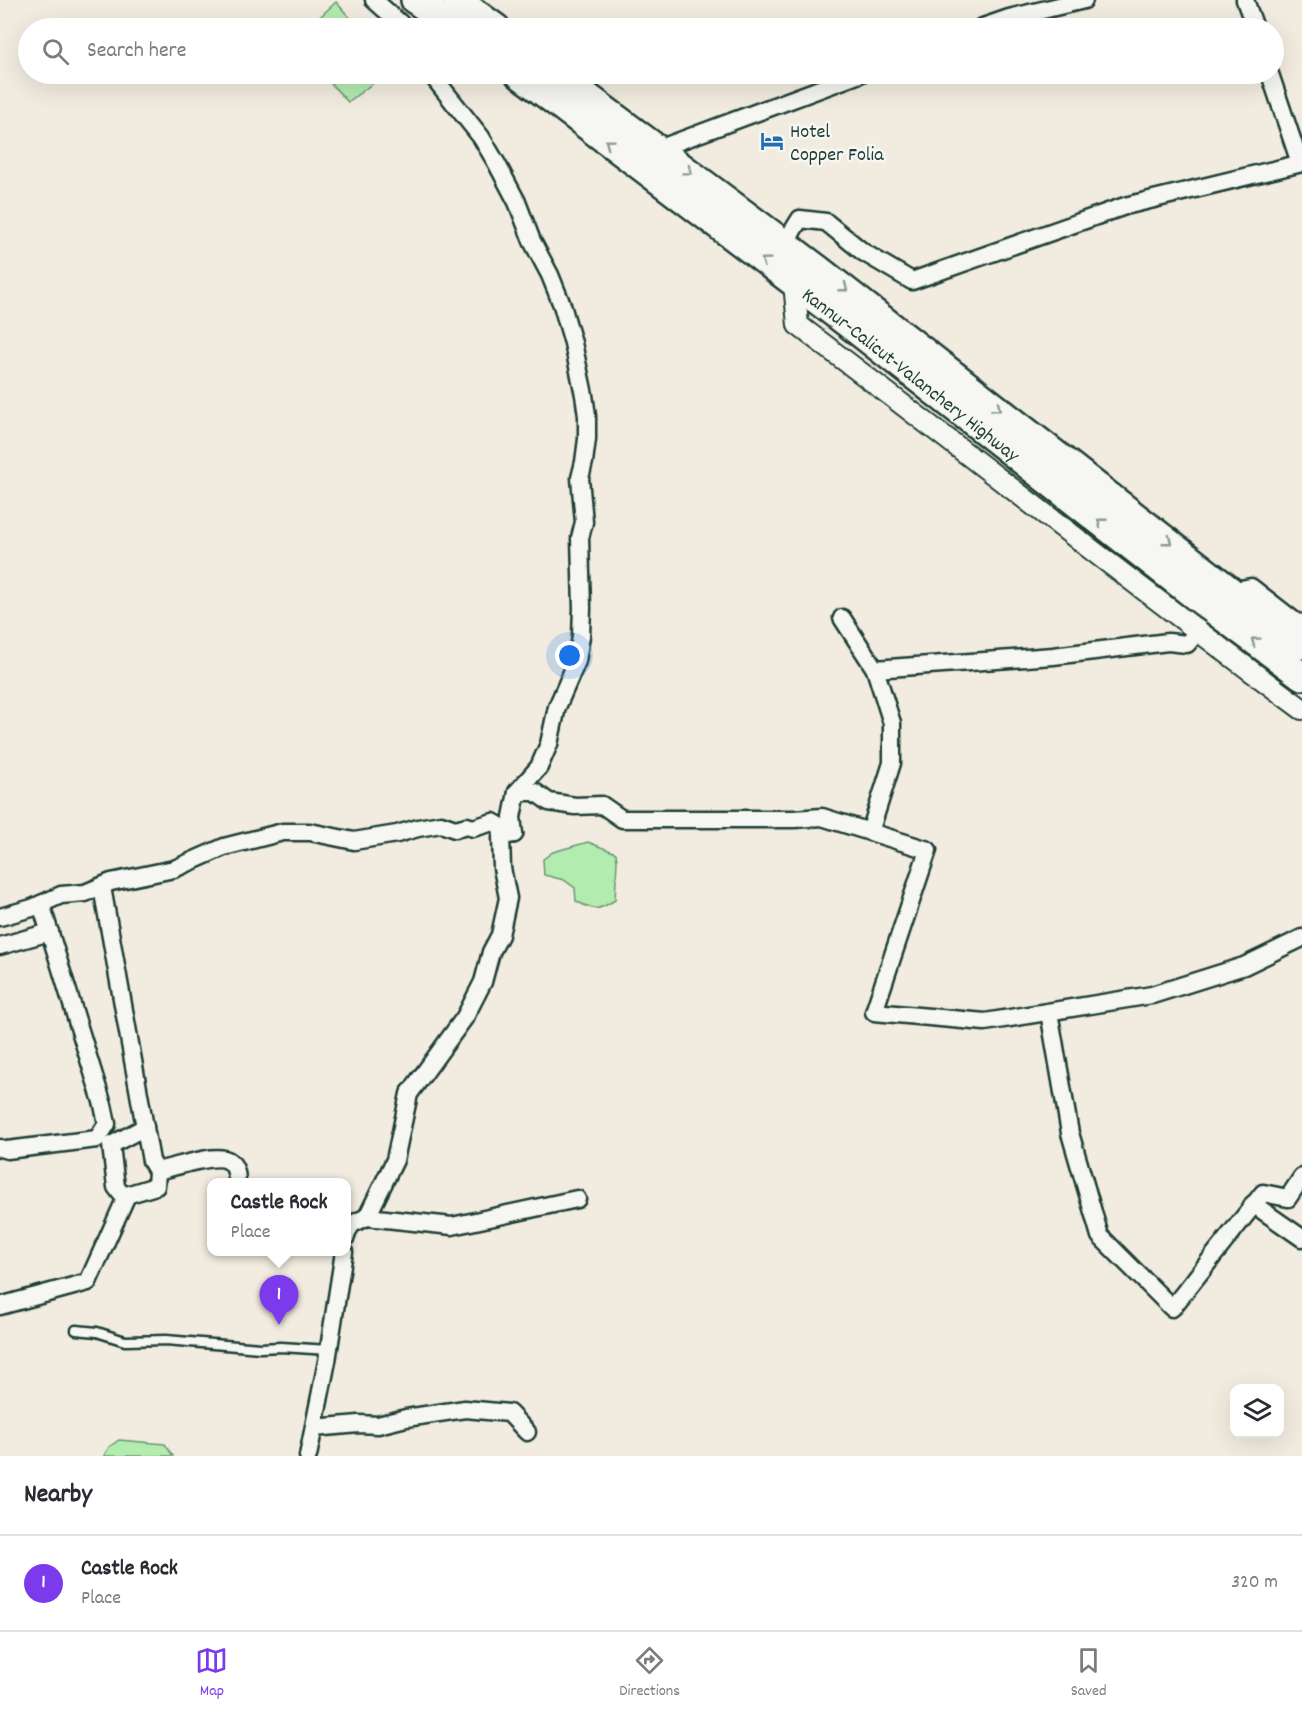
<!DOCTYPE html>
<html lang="en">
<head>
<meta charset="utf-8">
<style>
	:root { --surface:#fff; --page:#f2f2f3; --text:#2b2b33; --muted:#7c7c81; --line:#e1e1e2; --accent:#7c3aed }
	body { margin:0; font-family:Dekko,sans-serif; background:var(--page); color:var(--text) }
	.controls { position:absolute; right:18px; bottom:18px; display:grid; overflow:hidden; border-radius:12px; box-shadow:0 6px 24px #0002 }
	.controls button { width:54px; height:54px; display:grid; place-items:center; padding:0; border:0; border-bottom:2px solid var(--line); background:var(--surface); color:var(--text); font:30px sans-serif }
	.you { position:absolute; left:570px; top:656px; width:21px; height:21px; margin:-15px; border:4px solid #fff; border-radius:50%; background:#1a73e8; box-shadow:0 0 0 9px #1a73e833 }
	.badge { display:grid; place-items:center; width:39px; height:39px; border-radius:50%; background:var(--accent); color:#fff; font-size:20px; font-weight:700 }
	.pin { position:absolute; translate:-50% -50px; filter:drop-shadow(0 2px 3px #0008) }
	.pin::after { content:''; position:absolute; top:32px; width:21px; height:18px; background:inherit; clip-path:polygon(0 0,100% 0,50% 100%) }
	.popup { position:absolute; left:207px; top:1178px; width:144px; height:78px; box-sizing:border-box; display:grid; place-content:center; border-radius:12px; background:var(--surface); filter:drop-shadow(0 2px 4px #0005); font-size:20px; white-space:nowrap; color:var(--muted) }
	.popup b { font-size:22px; color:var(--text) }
	.popup::after { content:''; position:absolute; left:50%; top:100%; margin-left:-12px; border:12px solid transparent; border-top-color:var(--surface) }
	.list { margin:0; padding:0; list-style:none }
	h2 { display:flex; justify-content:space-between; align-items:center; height:78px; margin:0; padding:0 24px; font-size:26px }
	h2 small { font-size:20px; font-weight:400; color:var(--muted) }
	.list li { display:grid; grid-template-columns:39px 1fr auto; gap:18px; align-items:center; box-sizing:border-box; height:96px; padding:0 24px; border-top:2px solid var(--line) }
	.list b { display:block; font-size:22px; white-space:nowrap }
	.list p { margin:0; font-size:20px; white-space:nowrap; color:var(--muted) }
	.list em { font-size:20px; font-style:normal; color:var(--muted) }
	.icon { flex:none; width:33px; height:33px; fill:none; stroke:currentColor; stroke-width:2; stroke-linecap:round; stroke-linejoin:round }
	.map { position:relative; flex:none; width:1302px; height:1456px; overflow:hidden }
	.search { position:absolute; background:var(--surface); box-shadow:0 6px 24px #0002; left:18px; right:18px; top:18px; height:66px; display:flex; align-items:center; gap:15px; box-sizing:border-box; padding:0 21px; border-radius:33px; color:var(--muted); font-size:22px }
	.sheet { height:174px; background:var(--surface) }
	nav { display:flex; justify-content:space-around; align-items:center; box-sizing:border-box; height:84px; border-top:2px solid var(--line); background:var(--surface); font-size:16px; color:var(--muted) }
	nav a { display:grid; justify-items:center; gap:3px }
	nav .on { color:var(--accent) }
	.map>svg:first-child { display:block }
	.green { fill:#b3ecaf; stroke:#699472; stroke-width:1.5 }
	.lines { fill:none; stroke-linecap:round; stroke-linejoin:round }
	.service-casing { stroke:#1f3d34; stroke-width:13 }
	.minor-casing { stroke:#1f3d34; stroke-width:21 }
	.tertiary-casing { stroke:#1f3d34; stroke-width:24 }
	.trunk-casing { stroke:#1f3d34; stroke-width:32 }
	.service { stroke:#f6f6f2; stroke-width:8 }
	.minor { stroke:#f6f6f2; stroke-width:16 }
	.tertiary { stroke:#f6f6f2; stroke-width:20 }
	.trunk { stroke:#f6f6f2; stroke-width:27 }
	.oneway { stroke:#8a9a93 }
	.labels { text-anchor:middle; stroke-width:5; stroke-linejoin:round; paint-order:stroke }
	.poi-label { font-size:20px; fill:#1f3d34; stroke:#f6f6f2; text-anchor:start }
	.street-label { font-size:20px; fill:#1f3d34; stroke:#f6f6f2 }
</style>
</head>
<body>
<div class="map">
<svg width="1302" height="1456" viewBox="0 0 1302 1456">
	<rect width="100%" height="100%" fill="#f2ece0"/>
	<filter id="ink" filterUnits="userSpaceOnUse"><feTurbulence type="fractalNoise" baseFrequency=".0167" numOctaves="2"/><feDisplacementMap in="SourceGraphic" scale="12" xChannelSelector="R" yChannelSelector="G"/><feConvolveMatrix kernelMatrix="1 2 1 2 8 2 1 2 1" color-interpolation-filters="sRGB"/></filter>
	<g filter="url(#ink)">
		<!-- green -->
		<g class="green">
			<path d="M336,2L359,28H308Z"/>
			<path d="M322,74H385L348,102Z"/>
			<path d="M588,842L616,853L617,861L615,900C598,911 594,911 576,901L575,888L564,880L544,875L543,859L553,852Z"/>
			<path d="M119,1440L165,1444L173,1456H104L109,1447Z"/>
		</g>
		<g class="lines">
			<!-- service casing -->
			<g class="service-casing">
				<path id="service" d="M76,1330L97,1332L125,1341L166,1340L260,1348L281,1347L329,1350"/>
			</g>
			<!-- minor casing -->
			<g class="minor-casing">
				<g id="minor">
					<path d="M374,0L400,23L403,28"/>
					<path d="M1245,0L1255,28"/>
					<path d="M980,28L1009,18L1084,0"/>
					<path d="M431,74L481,137L497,164L517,202L532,241L550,275L562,305L573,343L584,395L587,416V439L584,462L580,478L584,522L580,538L582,608L581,636L577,661L557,707L549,744L539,767L517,792L512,817L514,834"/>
					<path d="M1270,74L1300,163"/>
					<path d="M658,149L860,74"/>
					<path d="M785,243L800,219L826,222L863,252L912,281L1125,206L1302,163"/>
					<path d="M1231,591L1251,587L1296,622L1302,623"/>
					<path d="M842,618L875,669L892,723V763L870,832"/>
					<path d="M875,669L1053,656L1168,642L1187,644L1198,631"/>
					<path d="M517,792H535L549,802L575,806L602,805L622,819H794L822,817L928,850L874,1012L985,1022L1152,995L1244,966L1302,938"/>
					<path d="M102,887L151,1161L157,1171C172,1168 217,1152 229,1161C236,1166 237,1174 237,1182"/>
					<path d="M0,917L32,908L61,895L85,893L111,882L174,869L224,847L283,832H310L354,841L397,834L418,828L441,824L455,829L467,826L473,828L493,822L514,834"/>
					<path d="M0,946L50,932"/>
					<path d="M1049,1012L1070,1133L1100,1236L1172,1308L1263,1193L1288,1198L1302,1177"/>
					<path d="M145,1127L111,1145L116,1187L123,1196L156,1186L157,1171"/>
					<path d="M0,1148L7,1150L97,1139L107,1124L103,1105L41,904"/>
					<path d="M1253,1204L1302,1238"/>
					<path d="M367,1217L395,1160L409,1094L465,1017L483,982L491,952L500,935L508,898L502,868L501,836L514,834"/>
					<path d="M346,1237L347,1232L352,1224L367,1217L452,1226L577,1199"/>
					<path d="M0,1306L88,1282L127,1195"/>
					<path d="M314,1428L359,1424L378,1425L406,1418L465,1409L509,1413L527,1432"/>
					<path d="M308,1456L327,1361L344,1252"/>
				</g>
			</g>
			<!-- tertiary casing -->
			<g class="tertiary-casing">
				<path id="tertiary" d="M794,283L798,325C966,452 1132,583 1302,709"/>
			</g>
			<!-- trunk casing -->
			<g class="trunk-casing">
				<g id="trunk">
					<path d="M415,0L457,28"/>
					<path d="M457,0L496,28"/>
					<path id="s1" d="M519,74L855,329L1196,597L1302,676"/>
					<path d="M557,74L818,269L1287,635L1302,645"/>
				</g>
			</g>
			<!-- service -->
			<use href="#service" class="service"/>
			<!-- minor -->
			<use href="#minor" class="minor"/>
			<!-- tertiary -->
			<use href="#tertiary" class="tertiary"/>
			<!-- trunk -->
			<use href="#trunk" class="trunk"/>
		</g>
		<!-- one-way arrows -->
		<defs><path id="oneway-chevron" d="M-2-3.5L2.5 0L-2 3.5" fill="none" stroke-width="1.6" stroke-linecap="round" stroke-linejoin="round" transform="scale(1.5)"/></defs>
		<g class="oneway">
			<use href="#oneway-chevron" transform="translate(609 143) rotate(-143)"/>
			<use href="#oneway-chevron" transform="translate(688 171) rotate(37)"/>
			<use href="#oneway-chevron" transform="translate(765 261) rotate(-143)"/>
			<use href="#oneway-chevron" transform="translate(844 288) rotate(38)"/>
			<use href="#oneway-chevron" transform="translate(997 408) rotate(38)"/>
			<use href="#oneway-chevron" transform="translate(1101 522) rotate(-142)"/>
			<use href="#oneway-chevron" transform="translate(1168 541) rotate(38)"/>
			<use href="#oneway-chevron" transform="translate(1255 641) rotate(-143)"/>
		</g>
	</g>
	<!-- icons -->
	<defs>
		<g id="hotel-bare" transform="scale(1.8)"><path d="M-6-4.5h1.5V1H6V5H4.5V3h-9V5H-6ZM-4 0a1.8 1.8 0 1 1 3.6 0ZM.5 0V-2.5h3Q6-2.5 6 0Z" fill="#1f6fb2" stroke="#f6f6f2" stroke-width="2.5" paint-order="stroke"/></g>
	</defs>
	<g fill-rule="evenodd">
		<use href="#hotel-bare" x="772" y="141"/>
	</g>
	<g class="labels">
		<!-- poi labels -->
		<g class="poi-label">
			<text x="790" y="137">Hotel<tspan x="790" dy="23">Copper Folia</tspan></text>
		</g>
		<!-- street labels -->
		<g class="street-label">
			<text dy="7" stroke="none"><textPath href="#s1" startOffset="494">Kannur-Calicut-Valanchery Highway</textPath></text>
		</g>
	</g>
</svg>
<div class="controls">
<button><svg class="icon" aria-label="layers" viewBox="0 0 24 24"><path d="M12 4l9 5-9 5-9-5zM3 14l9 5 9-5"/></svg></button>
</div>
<div class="you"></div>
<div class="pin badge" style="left:279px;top:1325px">1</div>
<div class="popup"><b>Castle Rock</b>Place</div>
<div class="search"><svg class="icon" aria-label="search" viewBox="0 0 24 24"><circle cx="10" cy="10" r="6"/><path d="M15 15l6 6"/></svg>Search here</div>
</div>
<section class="sheet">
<h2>Nearby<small></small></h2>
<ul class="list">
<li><span class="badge">1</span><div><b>Castle Rock</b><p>Place</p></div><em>320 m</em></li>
</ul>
</section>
<nav>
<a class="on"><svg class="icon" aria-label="map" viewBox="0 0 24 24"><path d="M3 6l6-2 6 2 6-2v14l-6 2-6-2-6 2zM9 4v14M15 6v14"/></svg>Map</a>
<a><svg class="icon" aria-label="directions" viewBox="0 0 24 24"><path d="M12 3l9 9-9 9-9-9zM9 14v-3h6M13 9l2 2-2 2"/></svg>Directions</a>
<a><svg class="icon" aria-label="saved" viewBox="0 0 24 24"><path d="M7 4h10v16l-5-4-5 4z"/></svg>Saved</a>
</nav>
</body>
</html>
